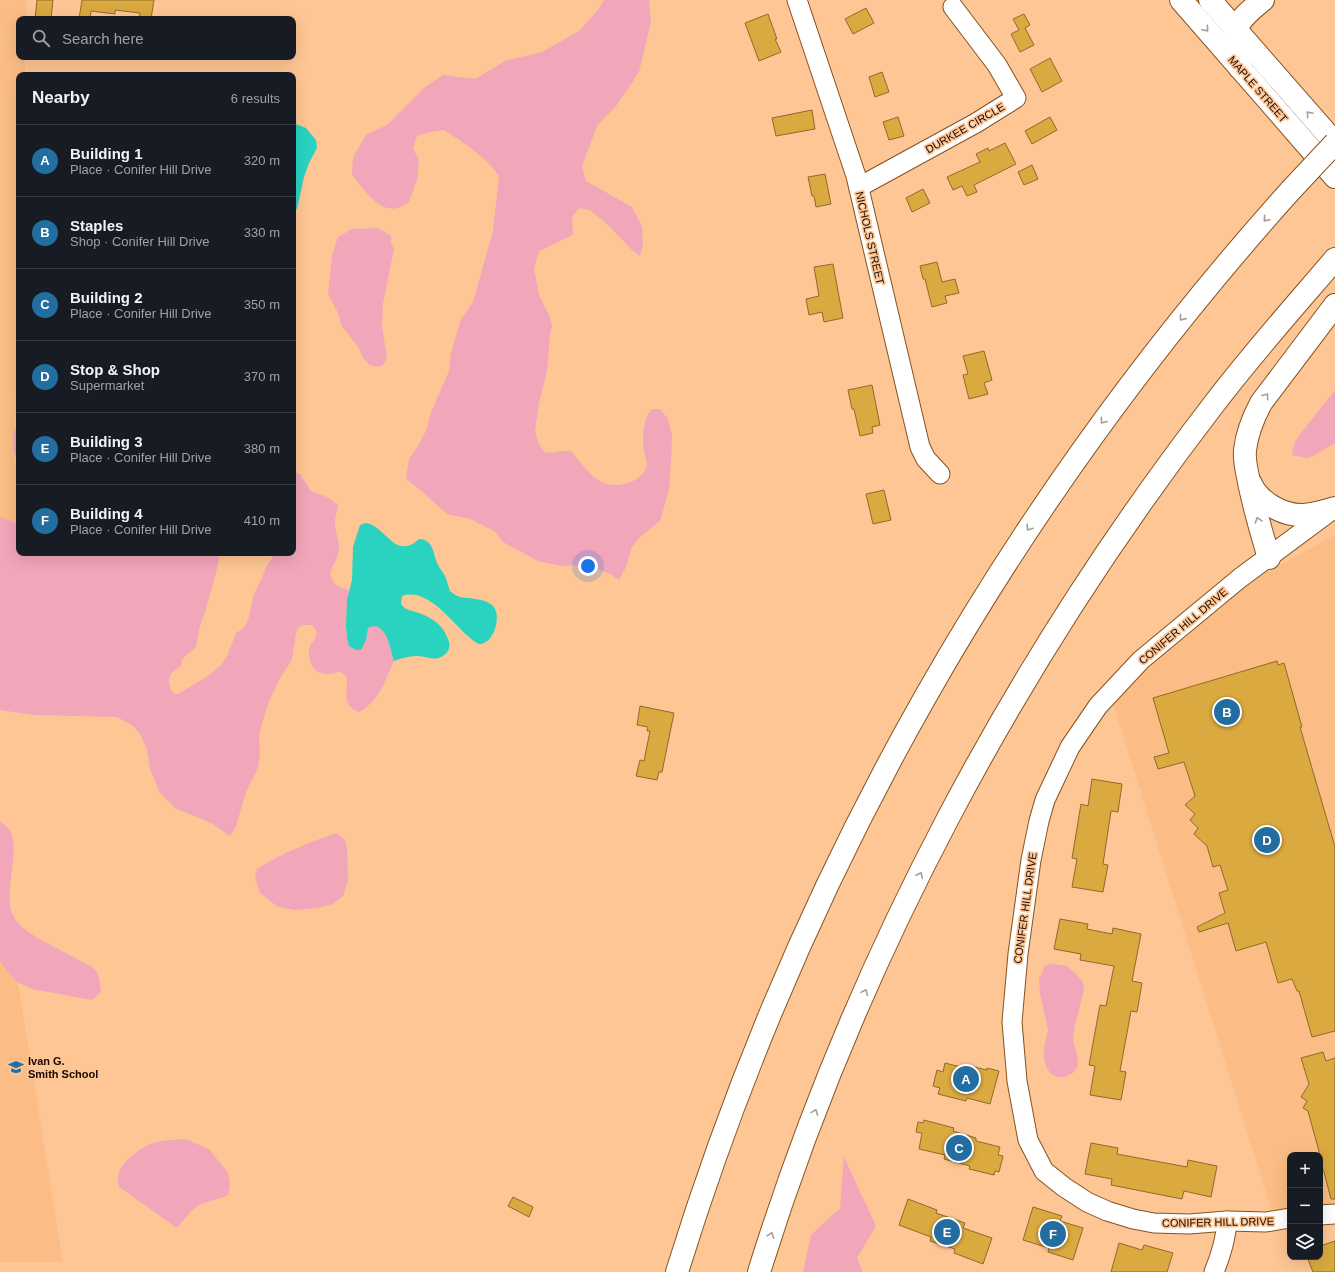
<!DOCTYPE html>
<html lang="en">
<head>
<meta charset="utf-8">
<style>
	:root { --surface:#171b24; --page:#20242c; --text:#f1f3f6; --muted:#9ea1a6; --line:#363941; --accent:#236ea1 }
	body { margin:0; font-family:Helvetica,sans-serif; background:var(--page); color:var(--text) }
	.controls { position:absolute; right:12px; bottom:12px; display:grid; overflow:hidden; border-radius:8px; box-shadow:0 4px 16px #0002 }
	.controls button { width:36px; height:36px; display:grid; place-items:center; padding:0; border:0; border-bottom:1px solid var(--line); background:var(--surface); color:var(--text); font:20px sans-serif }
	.you { position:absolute; left:588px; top:566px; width:14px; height:14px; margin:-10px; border:3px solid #fff; border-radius:50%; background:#1a73e8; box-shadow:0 0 0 6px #1a73e833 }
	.badge { display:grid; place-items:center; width:26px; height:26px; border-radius:50%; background:var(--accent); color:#fff; font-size:13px; font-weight:700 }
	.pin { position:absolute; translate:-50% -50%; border:2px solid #fff; box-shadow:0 1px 4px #0006 }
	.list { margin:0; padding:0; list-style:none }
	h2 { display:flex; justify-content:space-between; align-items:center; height:52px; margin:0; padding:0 16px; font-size:17px }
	h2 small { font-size:13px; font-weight:400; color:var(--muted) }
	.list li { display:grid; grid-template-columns:26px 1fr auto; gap:12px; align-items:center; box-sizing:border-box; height:72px; padding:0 16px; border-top:1px solid var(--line) }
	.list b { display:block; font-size:15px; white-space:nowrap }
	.list p { margin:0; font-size:13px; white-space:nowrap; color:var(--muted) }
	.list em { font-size:13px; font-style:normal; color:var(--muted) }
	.icon { flex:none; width:22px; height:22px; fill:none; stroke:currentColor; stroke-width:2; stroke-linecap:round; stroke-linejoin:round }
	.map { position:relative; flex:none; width:1335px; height:1272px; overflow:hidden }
	.search { position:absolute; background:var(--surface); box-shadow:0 4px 16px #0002; left:16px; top:16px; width:280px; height:44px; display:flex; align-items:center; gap:10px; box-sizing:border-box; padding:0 14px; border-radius:8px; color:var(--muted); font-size:15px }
	.panel { position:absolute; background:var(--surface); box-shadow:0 4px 16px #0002; left:16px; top:72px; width:280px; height:484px; border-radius:8px }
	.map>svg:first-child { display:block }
	.built { fill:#fbbd85 }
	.green { fill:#f1a6b9 }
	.water { fill:#29d3c0 }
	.building { fill:#daa93f; stroke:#8b6c2b }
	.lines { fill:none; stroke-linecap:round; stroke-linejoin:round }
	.minor-casing { stroke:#845321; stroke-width:21 }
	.major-casing { stroke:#845321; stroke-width:24 }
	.highway-casing { stroke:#845321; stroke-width:24 }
	.minor { stroke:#fff; stroke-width:19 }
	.major { stroke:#fff; stroke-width:22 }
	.highway { stroke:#fff; stroke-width:22 }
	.highway-bridge-casing { stroke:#845321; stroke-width:24; stroke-linecap:butt }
	.highway-bridge { stroke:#fff; stroke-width:22 }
	.oneway { stroke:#a39c99 }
	.labels { text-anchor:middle; stroke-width:3.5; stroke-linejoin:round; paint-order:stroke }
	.street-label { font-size:11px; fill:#190700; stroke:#fec694 }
	.poi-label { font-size:11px; font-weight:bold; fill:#190700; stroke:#fec694; text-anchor:start }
</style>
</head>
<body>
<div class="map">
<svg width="1335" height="1272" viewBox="0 0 1335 1272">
	<rect width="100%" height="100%" fill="#fec694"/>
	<!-- built -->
	<g class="built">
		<path d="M0,0H27L26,19H19V57H25V75H19V289L14,460L19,474V521L0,525Z"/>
		<path d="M1335,535V1206L1320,1208V1155H1290V1212L1273,1215L1112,700L1159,657L1224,603L1235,590Z"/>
		<path d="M0,872L63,1262H0Z"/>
	</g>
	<!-- green -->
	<g class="green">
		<path d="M604,0H649L651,22L639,72L617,105L597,126L582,166L586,181L632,207L642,227L643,245L640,256L632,250L606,223L590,210L579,208L572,217L573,235L539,251L534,269L539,295L550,317L552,326L550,335L547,371L539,403L535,431L539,444L544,452C553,454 561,450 571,451C589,472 600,493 631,482C636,480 644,474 646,468C649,462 644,456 644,450C642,438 643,418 652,409H660L668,419L672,435L671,461L669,490L660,521L640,537L632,547L626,567L619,580L610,574L595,568L581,565L562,566L538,561L503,542L494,531L470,519L447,514L418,488L406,479L409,459L416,449L426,431L430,415L449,371L451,353L461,319L473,302L493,231L499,176C485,156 464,143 444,130L430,132L417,136L413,149L419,160L417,180L409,202C405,204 401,207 397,208C379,213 362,187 352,175L353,157L366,135L387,125L424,88L443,75L475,79L505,61L542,52L579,31L598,10Z"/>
		<path d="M378,228L391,236V243L394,249L383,304L382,326L387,358L383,365L378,367L370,365L363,358L358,347L341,325L338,313L328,294L332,256L338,237L352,229Z"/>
		<path d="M1335,390V443L1315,455L1307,458L1292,455L1294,444L1298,437Z"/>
		<path d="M19,418V471C13,447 10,442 19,418Z"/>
		<path d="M293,472L300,474L311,491L327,497L338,505C337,512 334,520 335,527C336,535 340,541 339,549C338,558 333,565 330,573C333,586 337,586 349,590C346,605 345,621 347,638L366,640L368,627C386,619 390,649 394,661C385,680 380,701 359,712C342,706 347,692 347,678C345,675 343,673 340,672C337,672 334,674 331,674C328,674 324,674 321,673C312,671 308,658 309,649C311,643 316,639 317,632L312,625H304L299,627L296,633L292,660L280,678L269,702L262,723L259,736L260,754L258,768L246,792L236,826L230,836L211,823L175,808L160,793L150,769L147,750L140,734L132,725L117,717L34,715L0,710V517L19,524V553H218L219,559L216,573L205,612L200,625L196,647L182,659L181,666C168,673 166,680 173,693L178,694L208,676L221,665L227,656L236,633L244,628L249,617L253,597L267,566L275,553H293Z"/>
		<path d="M0,821C2,823 5,825 7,827C11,830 12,836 13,841C17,865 2,899 15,919C25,935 64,951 81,961C86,964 93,967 96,971C100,977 100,986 101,992L92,1000L32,989L17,982L8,972L0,961Z"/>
		<path d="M337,833L345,840L347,848L348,880L343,896L333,904L318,908L295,910L278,907L260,893L255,877L257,869C282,853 309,842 337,833Z"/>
		<path d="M1053,964L1067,966L1076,974L1083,982L1084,990L1075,1025L1073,1041L1077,1054L1078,1066L1073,1073L1065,1077H1058L1051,1074L1047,1068L1044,1059V1048L1048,1030L1040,993L1039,979L1045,965Z"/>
		<path d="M185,1139L209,1149L228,1173L230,1184L228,1195C218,1200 204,1201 195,1208C188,1213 183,1222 177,1228L119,1187C112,1168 136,1150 151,1144C161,1140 174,1140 185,1139Z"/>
		<path d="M844,1157L876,1226L857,1258L863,1272H803L811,1235L840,1208Z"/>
	</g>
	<!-- water -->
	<g class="water">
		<path d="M293,123L306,128L316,140L317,148L309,163L304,177L297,209L293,213Z"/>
		<path d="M366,523C387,527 395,561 419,539C434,539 433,555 438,565C440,569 443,572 445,576C447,580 448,586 450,591C453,593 456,596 460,597C471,599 483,598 492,605C503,614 494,645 479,644C476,643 472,640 469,637C453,624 428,587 402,596L401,604C405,610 410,610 416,612C432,617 444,625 449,642C451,650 446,655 439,658C433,660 424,656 418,656C410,656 401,658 394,661C390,649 386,619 368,628L366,640L361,650H356L349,646L347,638L346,625L347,600L352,580L353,547L360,525Z"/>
	</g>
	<!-- building -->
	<g class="building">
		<path d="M37,0H53L51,19H35Z"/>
		<path d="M82,0H154L151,19H139L140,13L115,10V14L91,11L90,19H79Z"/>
		<path d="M866,8L874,23L853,34L845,19Z"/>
		<path d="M768,14L777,39H775L781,52L759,61L745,23Z"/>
		<path d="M1024,14L1030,25L1025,28L1034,45L1020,52L1011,34L1019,30L1013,19Z"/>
		<path d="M1050,58L1062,81L1042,92L1030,69Z"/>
		<path d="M882,72L889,92L875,97L869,77Z"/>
		<path d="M812,110L815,129L776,136L772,118Z"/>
		<path d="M898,117L904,136L889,140L883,122Z"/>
		<path d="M1050,117L1057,130L1032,144L1025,131Z"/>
		<path d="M1005,143L1016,164L974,185L977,192L967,196L962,186L953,190L947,177L980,162L976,154L988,148L989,151Z"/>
		<path d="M1032,165L1038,179L1024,185L1018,172Z"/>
		<path d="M825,174L831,204L816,207L814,196H812L808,177Z"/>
		<path d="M923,189L930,203L912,212L906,198Z"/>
		<path d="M937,262L942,282L955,279L959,293L945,296L947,303L932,307L925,279H923L920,266Z"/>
		<path d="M833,264L843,318L824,322L822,312L809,315L806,299L819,296L814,267Z"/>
		<path d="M984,351L992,380L984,383L988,394L969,399L963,375L968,374L963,356Z"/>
		<path d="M872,385L880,425L872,427L873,433L860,436L854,409H852L848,390Z"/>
		<path d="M884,490L891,520L873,524L866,494Z"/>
		<path d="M1277,661L1278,665L1284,663L1302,727H1300L1335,847V1031L1312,1037L1299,991H1297L1292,979L1278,983L1266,942L1236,951L1228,923L1199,932L1197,927L1225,913L1219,893L1228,890L1220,865L1213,867L1207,846L1194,834L1198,828L1190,820L1195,814L1185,805L1195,796L1184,762L1158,769L1154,757L1169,753L1153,698Z"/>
		<path d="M640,706L674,713L662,772H659L657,780L636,776L640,760L644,761L650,731H647L648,727L637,725Z"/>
		<path d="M1092,779L1122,784L1118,812L1111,811L1103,864L1108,865L1103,892L1072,887L1077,859L1072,858L1081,804L1088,806Z"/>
		<path d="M1060,919L1088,924L1087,929L1112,934L1113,928L1141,934L1132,981L1142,983L1137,1012L1131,1011L1120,1071L1126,1072L1121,1100L1090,1095L1095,1066L1089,1065L1100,1005L1106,1006L1114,966L1080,960L1081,954L1054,949Z"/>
		<path d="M1323,1052L1326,1061L1335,1058V1199H1331L1324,1172L1320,1164V1155L1308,1111L1303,1108L1307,1101L1301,1097L1309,1084L1301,1058Z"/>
		<path d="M945,1063L973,1070L974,1067L987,1070V1068L999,1071L990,1104L967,1098L966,1101L938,1094L940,1088L933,1086L937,1070L943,1072Z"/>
		<path d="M924,1120L954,1128L953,1131L976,1138V1141L1000,1147L998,1155L1003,1156L999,1172L995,1171L994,1175L969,1169L970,1166L944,1159L945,1155L919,1149L922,1133L916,1132L918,1122L923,1123Z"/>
		<path d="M1091,1143L1118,1148L1117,1154L1187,1167L1188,1160L1217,1166L1211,1197L1184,1191L1182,1199L1111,1185L1112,1179L1085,1174Z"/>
		<path d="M513,1197L533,1207L529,1217L508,1206Z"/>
		<path d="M908,1199L937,1210L936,1213L965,1223L963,1228L992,1238L983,1264L954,1253L955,1249L930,1241L931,1237L899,1225Z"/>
		<path d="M1033,1207L1062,1216L1060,1221L1083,1228L1073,1260L1048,1252L1049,1248L1023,1240Z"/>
		<path d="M1335,1241V1272H1313L1307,1257H1320V1246Z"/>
		<path d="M1119,1243L1142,1250L1144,1245L1173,1253L1167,1272H1111Z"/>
	</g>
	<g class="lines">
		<!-- minor casing -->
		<g class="minor-casing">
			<g id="minor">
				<path d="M797,0L856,176L920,447L926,459L940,474"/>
				<path d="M859,187L976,123L1016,98L997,65L953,7"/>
				<path d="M1320,1215L1335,1214"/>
				<path d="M1290,1218L1266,1222L1227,1221L1189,1224L1154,1223L1133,1219L1107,1211L1087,1202L1064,1187L1044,1171L1028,1140L1017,1081L1012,1022L1018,954L1031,860L1039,821L1045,800L1070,747L1098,706L1141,660L1240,578L1332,510"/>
				<path d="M1214,1272C1221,1255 1226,1239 1227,1221"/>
			</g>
		</g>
		<!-- major casing -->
		<g class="major-casing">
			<g id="major">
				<path d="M1181,0L1335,177"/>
				<path d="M1210,0L1335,143"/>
			</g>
		</g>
		<!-- highway casing -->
		<g class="highway-casing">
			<g id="highway">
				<path d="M1240,68C1229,31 1234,23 1263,0"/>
				<path d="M1250,482C1258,502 1283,516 1304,515C1315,514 1325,511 1335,508"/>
				<path d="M1269,558C1261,531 1253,505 1248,477C1246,468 1244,459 1245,450C1247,433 1253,418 1261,403L1335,305"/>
				<path d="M677,1272C802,868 1009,504 1291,190"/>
				<path d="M759,1272C856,960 1015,662 1214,404C1252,354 1294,307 1335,259"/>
			</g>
		</g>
		<!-- minor -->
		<use href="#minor" class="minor"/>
		<!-- major -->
		<use href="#major" class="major"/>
		<!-- highway -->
		<use href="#highway" class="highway"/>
		<!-- highway-bridge casing -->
		<g class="highway-bridge-casing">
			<path id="highway-bridge" d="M1291,190L1335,143"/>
		</g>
		<!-- highway-bridge -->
		<use href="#highway-bridge" class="highway-bridge"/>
	</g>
	<!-- one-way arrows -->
	<defs><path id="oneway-chevron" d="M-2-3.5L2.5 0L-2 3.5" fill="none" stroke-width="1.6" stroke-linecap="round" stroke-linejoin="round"/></defs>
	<g class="oneway">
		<use href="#oneway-chevron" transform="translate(1206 29) rotate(49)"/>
		<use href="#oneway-chevron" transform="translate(1309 114) rotate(-131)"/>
		<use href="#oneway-chevron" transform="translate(1266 219) rotate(131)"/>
		<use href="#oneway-chevron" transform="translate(1182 318) rotate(129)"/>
		<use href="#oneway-chevron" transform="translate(1266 396) rotate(-54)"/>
		<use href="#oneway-chevron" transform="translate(1103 421) rotate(126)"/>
		<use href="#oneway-chevron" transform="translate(1258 520) rotate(-107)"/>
		<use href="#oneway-chevron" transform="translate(1029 528) rotate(123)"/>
		<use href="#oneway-chevron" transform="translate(920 875) rotate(-64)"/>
		<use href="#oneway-chevron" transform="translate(865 992) rotate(-66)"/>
		<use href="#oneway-chevron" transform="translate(815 1112) rotate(-69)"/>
		<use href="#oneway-chevron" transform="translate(771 1235) rotate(-72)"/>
	</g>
	<!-- icons -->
	<defs>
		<g id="school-bare" transform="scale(1.2)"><path d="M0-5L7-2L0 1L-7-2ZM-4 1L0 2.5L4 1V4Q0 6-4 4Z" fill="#236ea1" stroke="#fec694" stroke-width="2.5" paint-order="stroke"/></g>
	</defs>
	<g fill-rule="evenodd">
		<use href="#school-bare" x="16" y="1067"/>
	</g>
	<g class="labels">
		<!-- street labels -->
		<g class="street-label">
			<text transform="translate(1258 89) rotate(49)" y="4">MAPLE STREET</text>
			<text transform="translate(965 128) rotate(-30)" y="4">DURKEE CIRCLE</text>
			<text transform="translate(870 238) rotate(77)" y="4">NICHOLS STREET</text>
			<text transform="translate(1183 626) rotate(-40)" y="4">CONIFER HILL DRIVE</text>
			<text transform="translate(1025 908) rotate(-82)" y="4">CONIFER HILL DRIVE</text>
			<text transform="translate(1218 1222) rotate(-1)" y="4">CONIFER HILL DRIVE</text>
		</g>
		<!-- poi labels -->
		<g class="poi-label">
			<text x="28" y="1065">Ivan G.<tspan x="28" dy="13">Smith School</tspan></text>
		</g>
	</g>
</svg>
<div class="controls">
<button>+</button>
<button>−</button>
<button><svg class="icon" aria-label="layers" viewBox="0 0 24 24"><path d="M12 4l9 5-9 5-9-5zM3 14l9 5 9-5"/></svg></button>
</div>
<div class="you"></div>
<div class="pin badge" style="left:966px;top:1079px">A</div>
<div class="pin badge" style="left:1227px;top:712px">B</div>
<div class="pin badge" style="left:959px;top:1148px">C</div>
<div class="pin badge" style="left:1267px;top:840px">D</div>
<div class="pin badge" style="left:947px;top:1232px">E</div>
<div class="pin badge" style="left:1053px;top:1234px">F</div>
<div class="search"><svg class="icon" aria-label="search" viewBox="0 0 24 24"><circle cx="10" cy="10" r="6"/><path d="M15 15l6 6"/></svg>Search here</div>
<section class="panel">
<h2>Nearby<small>6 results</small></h2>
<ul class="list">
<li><span class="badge">A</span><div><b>Building 1</b><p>Place · Conifer Hill Drive</p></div><em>320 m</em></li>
<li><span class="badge">B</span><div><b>Staples</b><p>Shop · Conifer Hill Drive</p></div><em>330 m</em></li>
<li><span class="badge">C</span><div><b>Building 2</b><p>Place · Conifer Hill Drive</p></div><em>350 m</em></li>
<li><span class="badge">D</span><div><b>Stop &amp; Shop</b><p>Supermarket</p></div><em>370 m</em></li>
<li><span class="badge">E</span><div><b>Building 3</b><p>Place · Conifer Hill Drive</p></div><em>380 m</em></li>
<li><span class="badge">F</span><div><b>Building 4</b><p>Place · Conifer Hill Drive</p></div><em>410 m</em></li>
</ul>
</section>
</div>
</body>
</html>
